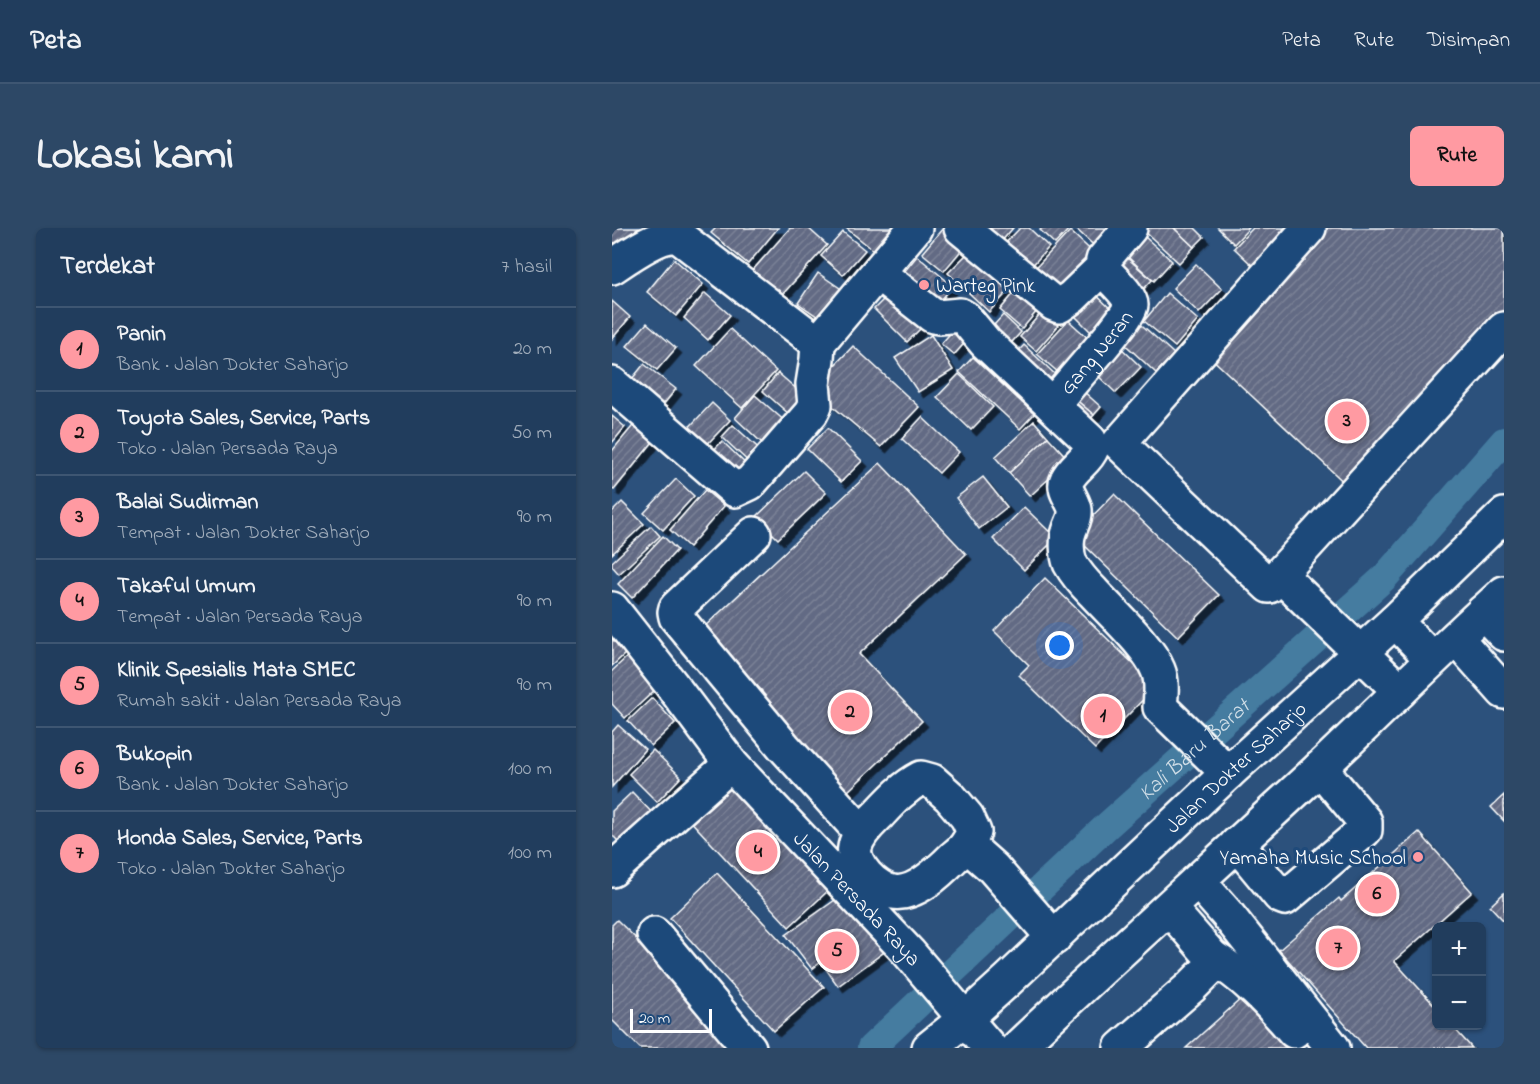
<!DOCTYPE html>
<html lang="id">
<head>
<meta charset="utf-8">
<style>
	:root { --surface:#213d5d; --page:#2d4866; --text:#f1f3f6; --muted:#a2aebc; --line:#3e5672; --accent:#ff9aa2 }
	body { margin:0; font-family:"Indie Flower",sans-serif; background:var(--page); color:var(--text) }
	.controls { position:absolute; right:18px; bottom:18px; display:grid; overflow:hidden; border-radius:9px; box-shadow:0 2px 4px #0004 }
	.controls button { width:54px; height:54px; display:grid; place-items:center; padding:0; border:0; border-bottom:2px solid var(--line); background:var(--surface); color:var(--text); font:30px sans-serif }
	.scale { position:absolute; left:18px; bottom:15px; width:82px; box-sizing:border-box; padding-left:6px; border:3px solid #fff; border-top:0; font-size:16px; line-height:21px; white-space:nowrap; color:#fff; -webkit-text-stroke:4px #1f4a7a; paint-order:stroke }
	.you { position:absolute; left:448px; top:418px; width:21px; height:21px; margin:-15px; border:4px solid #fff; border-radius:50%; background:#1a73e8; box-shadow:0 0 0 9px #1a73e833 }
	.badge { display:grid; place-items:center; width:39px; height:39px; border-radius:50%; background:var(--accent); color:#111; font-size:20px; font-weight:700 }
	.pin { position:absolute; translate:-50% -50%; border:3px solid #fff; box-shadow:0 2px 6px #0006 }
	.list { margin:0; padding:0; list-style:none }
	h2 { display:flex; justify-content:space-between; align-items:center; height:78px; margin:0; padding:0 24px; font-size:26px }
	h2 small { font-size:20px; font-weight:400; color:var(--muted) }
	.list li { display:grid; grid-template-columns:39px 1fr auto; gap:18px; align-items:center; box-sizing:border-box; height:84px; padding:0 24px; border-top:2px solid var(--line) }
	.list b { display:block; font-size:22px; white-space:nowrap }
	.list p { margin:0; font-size:20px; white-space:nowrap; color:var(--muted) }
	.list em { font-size:20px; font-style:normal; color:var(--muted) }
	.map { position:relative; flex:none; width:892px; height:820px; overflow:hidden; border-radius:9px }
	header { display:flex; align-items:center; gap:36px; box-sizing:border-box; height:84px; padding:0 30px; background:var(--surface); border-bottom:2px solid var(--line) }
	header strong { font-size:28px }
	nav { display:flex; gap:33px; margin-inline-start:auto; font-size:21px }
	.intro { display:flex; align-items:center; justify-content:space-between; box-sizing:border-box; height:144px; padding:0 36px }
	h1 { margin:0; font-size:42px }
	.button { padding:15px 27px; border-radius:9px; background:var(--accent); color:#111; font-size:21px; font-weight:700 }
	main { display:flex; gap:36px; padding:0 36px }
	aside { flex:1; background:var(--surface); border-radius:9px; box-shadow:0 2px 4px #0004 }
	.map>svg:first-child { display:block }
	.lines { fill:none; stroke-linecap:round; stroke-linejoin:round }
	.canal { stroke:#447ca0; stroke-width:28 }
	.building { fill:url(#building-hatch); stroke:#fff; stroke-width:1.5; filter:url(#shadow) }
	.minor-casing { stroke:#fff; stroke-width:38 }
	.major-casing { stroke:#fff; stroke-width:38 }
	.minor { stroke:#1f4a7a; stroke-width:33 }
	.major { stroke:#1f4a7a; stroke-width:33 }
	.poi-dot { fill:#ff9aa2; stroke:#1f4a7a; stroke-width:2 }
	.labels { text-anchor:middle; stroke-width:6; stroke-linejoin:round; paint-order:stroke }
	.poi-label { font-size:21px; fill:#fff; stroke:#1f4a7a; text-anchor:start }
	.street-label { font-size:21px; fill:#fff; stroke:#1f4a7a }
	.water-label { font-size:22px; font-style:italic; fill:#d0dee7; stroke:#1f4a7a }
</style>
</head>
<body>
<header>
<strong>Peta</strong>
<nav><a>Peta</a><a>Rute</a><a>Disimpan</a></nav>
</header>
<div class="intro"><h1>Lokasi kami</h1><a class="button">Rute</a></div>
<main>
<aside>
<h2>Terdekat<small>7 hasil</small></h2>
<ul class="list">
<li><span class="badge">1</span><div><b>Panin</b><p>Bank · Jalan Dokter Saharjo</p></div><em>20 m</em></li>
<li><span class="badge">2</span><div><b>Toyota Sales, Service, Parts</b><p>Toko · Jalan Persada Raya</p></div><em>50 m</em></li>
<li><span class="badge">3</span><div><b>Balai Sudirman</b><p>Tempat · Jalan Dokter Saharjo</p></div><em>90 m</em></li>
<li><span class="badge">4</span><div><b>Takaful Umum</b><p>Tempat · Jalan Persada Raya</p></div><em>90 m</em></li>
<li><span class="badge">5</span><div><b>Klinik Spesialis Mata SMEC</b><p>Rumah sakit · Jalan Persada Raya</p></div><em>90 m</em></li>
<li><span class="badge">6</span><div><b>Bukopin</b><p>Bank · Jalan Dokter Saharjo</p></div><em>100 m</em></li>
<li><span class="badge">7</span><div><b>Honda Sales, Service, Parts</b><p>Toko · Jalan Dokter Saharjo</p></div><em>100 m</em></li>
</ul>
</aside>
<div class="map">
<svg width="892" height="820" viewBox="0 0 892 820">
	<defs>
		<pattern id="building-hatch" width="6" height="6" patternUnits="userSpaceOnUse" patternTransform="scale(1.5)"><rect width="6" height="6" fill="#626b84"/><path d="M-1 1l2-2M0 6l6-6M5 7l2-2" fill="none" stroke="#7a8196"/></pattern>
		<filter id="shadow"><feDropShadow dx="5.5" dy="5.5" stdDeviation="0" flood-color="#0009"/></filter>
	</defs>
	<rect width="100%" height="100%" fill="#2c517c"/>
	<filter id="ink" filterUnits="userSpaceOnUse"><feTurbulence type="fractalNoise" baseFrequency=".0167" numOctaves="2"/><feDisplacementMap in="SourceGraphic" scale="12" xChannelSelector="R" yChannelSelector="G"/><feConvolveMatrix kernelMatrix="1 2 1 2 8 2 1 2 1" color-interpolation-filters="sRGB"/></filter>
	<g filter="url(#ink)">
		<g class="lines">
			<!-- canal -->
			<path class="canal" id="s1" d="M259,820L496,597L772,350L892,213"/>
		</g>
		<!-- building -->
		<g class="building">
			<path d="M0,0H31L13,23L0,13Z"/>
			<path d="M104,0H166L136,36L99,5Z"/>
			<path d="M178,0H196L215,17L169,68L140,43Z"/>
			<path d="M234,0H282L265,25Z"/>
			<path d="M331,0H341L357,13L332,43L310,25Z"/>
			<path d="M364,0H401L381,23Z"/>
			<path d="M408,0H417L437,19L416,42L391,18Z"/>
			<path d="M430,0H458L443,16L428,2Z"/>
			<path d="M463,0H493L504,10L490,25Z"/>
			<path d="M529,0H562L582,19L567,35Z"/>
			<path d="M562,0H583L592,9L582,19Z"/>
			<path d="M606,0H637L622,16Z"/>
			<path d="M641,0H676L640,37L622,20Z"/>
			<path d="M712,0H892V99L739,261L594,125Z"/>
			<path d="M524,1L560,33L542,53L506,20Z"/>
			<path d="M458,3L487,30L447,75L417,47Z"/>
			<path d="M231,4L253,22L231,47L209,28Z"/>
			<path d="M360,21L400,59L377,84L336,45Z"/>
			<path d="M512,27L540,52L527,66L499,42Z"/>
			<path d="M305,28L341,58L318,85L283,55Z"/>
			<path d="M62,31L91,56L64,88L35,64Z"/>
			<path d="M584,36L610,61L587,85L561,60Z"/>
			<path d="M206,45L238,67L218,97L186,75Z"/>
			<path d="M412,53L434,72L410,101L388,82Z"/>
			<path d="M474,57L505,87L484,109L453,78Z"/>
			<path d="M282,61L315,94L295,114L262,81Z"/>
			<path d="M93,65L118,87L96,112L72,90Z"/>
			<path d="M555,65L586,92L563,119L532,93Z"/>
			<path d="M0,73L18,89L0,111Z"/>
			<path d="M436,77L452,91L424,123L408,109Z"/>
			<path d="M391,87L409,104L392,123L374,106Z"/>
			<path d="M522,90L562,126L544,145L504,108Z"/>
			<path d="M456,92L477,111L447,145L425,126Z"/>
			<path d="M35,95L64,120L45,142L15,118Z"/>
			<path d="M343,100L356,111L342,127L329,116Z"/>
			<path d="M118,101L164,143L130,180L84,138Z"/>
			<path d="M319,107L341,142L306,164L283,130Z"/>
			<path d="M505,116L529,139L504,165L480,142Z"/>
			<path d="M412,117L447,150L433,165L398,132Z"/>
			<path d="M241,118L307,179L269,219L212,171L220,140Z"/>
			<path d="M361,129L422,186L408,201L347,144Z"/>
			<path d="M32,136L64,161L42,188L11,162Z"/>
			<path d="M166,145L203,177L187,195L151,163Z"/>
			<path d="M347,146L381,179L359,202L325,169Z"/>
			<path d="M470,162L489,179L482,187L462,170Z"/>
			<path d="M143,167L183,202L162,226L123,190Z"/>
			<path d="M462,170L482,187L469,201L450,183Z"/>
			<path d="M100,175L118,192L85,227L67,210Z"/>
			<path d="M0,188L13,199L0,215Z"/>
			<path d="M310,189L347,224L327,245L290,211Z"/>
			<path d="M422,193L436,209L397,245L383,229Z"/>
			<path d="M24,194L44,210L2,262L0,261V223Z"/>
			<path d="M121,197L153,226L141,238L110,209Z"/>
			<path d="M216,200L250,233L229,254L195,221Z"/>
			<path d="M436,209L457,232L418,268L397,245Z"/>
			<path d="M110,213L139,241L123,259L94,231Z"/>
			<path d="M268,235L354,326L247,426L310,493L235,564L145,468L150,463L91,400Z"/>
			<path d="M192,243L214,265L166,311L144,289Z"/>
			<path d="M371,249L395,279L367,301L344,270Z"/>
			<path d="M64,251L82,268L51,302L32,285Z"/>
			<path d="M93,262L112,278L77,319L58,302Z"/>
			<path d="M502,266L607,367L566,409L462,307Z"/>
			<path d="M10,274L32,296L0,326V284Z"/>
			<path d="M412,279L444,310L412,342L381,311Z"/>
			<path d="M39,298L48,308L7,346L0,338V334Z"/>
			<path d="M51,308L65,322L20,370L6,356Z"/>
			<path d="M433,350L544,458L483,521L407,447L417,437L382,403Z"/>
			<path d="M0,408L15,424L0,438Z"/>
			<path d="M16,428L45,460L13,490L0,476V443Z"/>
			<path d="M40,470L63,495L39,518L16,493Z"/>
			<path d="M6,497L33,521L0,559V504Z"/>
			<path d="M41,522L69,549L45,574L17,546Z"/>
			<path d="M116,548L219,660L177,699L74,588Z"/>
			<path d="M20,564L46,591L14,621L0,607V583Z"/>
			<path d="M892,567V593L879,579Z"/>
			<path d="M807,604L860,664L782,733L825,780V798H840L860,820H754L667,722L727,670L729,673Z"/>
			<path d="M105,645L212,759L162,803L58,690Z"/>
			<path d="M892,665V693L878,678Z"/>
			<path d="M230,667L272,724L226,758L209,734L200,741L174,707Z"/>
			<path d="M5,692L125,809L115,820H28L0,792V697Z"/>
			<path d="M640,761L684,811L674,820H574Z"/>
		</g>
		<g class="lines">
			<!-- minor casing -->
			<g class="minor-casing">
				<g id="minor">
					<path d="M349,0L442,76L447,78L460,69L490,40L491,32L518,0"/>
					<path d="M697,0L507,215L657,358L892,101"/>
					<path d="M0,39C15,29 48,5 66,8L206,115L303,0"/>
					<path d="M266,45L321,88L327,89L348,87L353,90L373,114L478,213L480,220C475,233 461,239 455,252C450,262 462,272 463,282C464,291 459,296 457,304C454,312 455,327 458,335C464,346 473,356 481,364C500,385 536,417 546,442C551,454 549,467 548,479L616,545"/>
					<path d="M0,156L123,262L138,255L199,185L203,177L201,156L205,131L206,115"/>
					<path id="s2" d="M440,177C451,163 519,88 519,77C519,67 497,49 490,40"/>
					<path d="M142,306L64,380L63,384L64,389L172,519L249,604"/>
					<path d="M668,347L788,463"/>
					<path id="s3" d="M0,381L59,456L119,536L297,725L353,791"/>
					<path d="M871,384L892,406"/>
					<path d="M844,410L892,464"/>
					<path d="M309,550L320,553L338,569L355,589L362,604C360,607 358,612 355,616C352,621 347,625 342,629C328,643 303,668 281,664C264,662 239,636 243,619C246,605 258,595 267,586C280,572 292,559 309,550Z"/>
					<path d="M625,616L668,668L673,670L753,602V594L708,540"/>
					<path d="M355,617L381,640L442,710"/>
					<path d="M0,642L119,536"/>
					<path d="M586,653L615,686L721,820"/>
					<path d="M42,706L137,820"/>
					<path d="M600,729C632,748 657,774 682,803"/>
					<path d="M509,820L579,759L601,737L600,729L557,680"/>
				</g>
			</g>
			<!-- major casing -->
			<g class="major-casing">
				<g id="major">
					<path d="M783,393L820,431"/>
					<path d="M353,791L378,820"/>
					<path id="s4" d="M317,820L353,791L396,752L616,545L783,393L892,287"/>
					<path d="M405,820C505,725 607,634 708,540C769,482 829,422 892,365"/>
				</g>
			</g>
			<!-- minor -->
			<use href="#minor" class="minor"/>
			<!-- major -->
			<use href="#major" class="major"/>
		</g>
	</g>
	<!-- markers -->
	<g class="poi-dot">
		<circle cx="312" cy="57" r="6"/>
		<circle cx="806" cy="629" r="6"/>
	</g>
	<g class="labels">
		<!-- poi labels -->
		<g class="poi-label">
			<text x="324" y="64">Warteg Pink</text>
			<text x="794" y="636" text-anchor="end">Yamaha Music School</text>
		</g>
		<!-- street labels -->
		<g class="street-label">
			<text dy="7" stroke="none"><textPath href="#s2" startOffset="69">Gang Neran</textPath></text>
			<text dy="7" stroke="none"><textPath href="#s4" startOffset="416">Jalan Dokter Saharjo</textPath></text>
			<text dy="7" stroke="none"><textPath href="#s3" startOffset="380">Jalan Persada Raya</textPath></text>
		</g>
		<!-- water labels -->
		<g class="water-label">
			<text dy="8" stroke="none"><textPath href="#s1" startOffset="440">Kali Baru Barat</textPath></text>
		</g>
	</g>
</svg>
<div class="controls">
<button>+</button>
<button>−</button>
</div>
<div class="scale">20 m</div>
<div class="you"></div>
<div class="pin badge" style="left:491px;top:488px">1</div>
<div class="pin badge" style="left:238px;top:484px">2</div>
<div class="pin badge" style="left:735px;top:193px">3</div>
<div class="pin badge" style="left:146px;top:624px">4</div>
<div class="pin badge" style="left:225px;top:723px">5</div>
<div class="pin badge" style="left:765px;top:666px">6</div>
<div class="pin badge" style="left:726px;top:720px">7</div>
</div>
</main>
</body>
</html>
